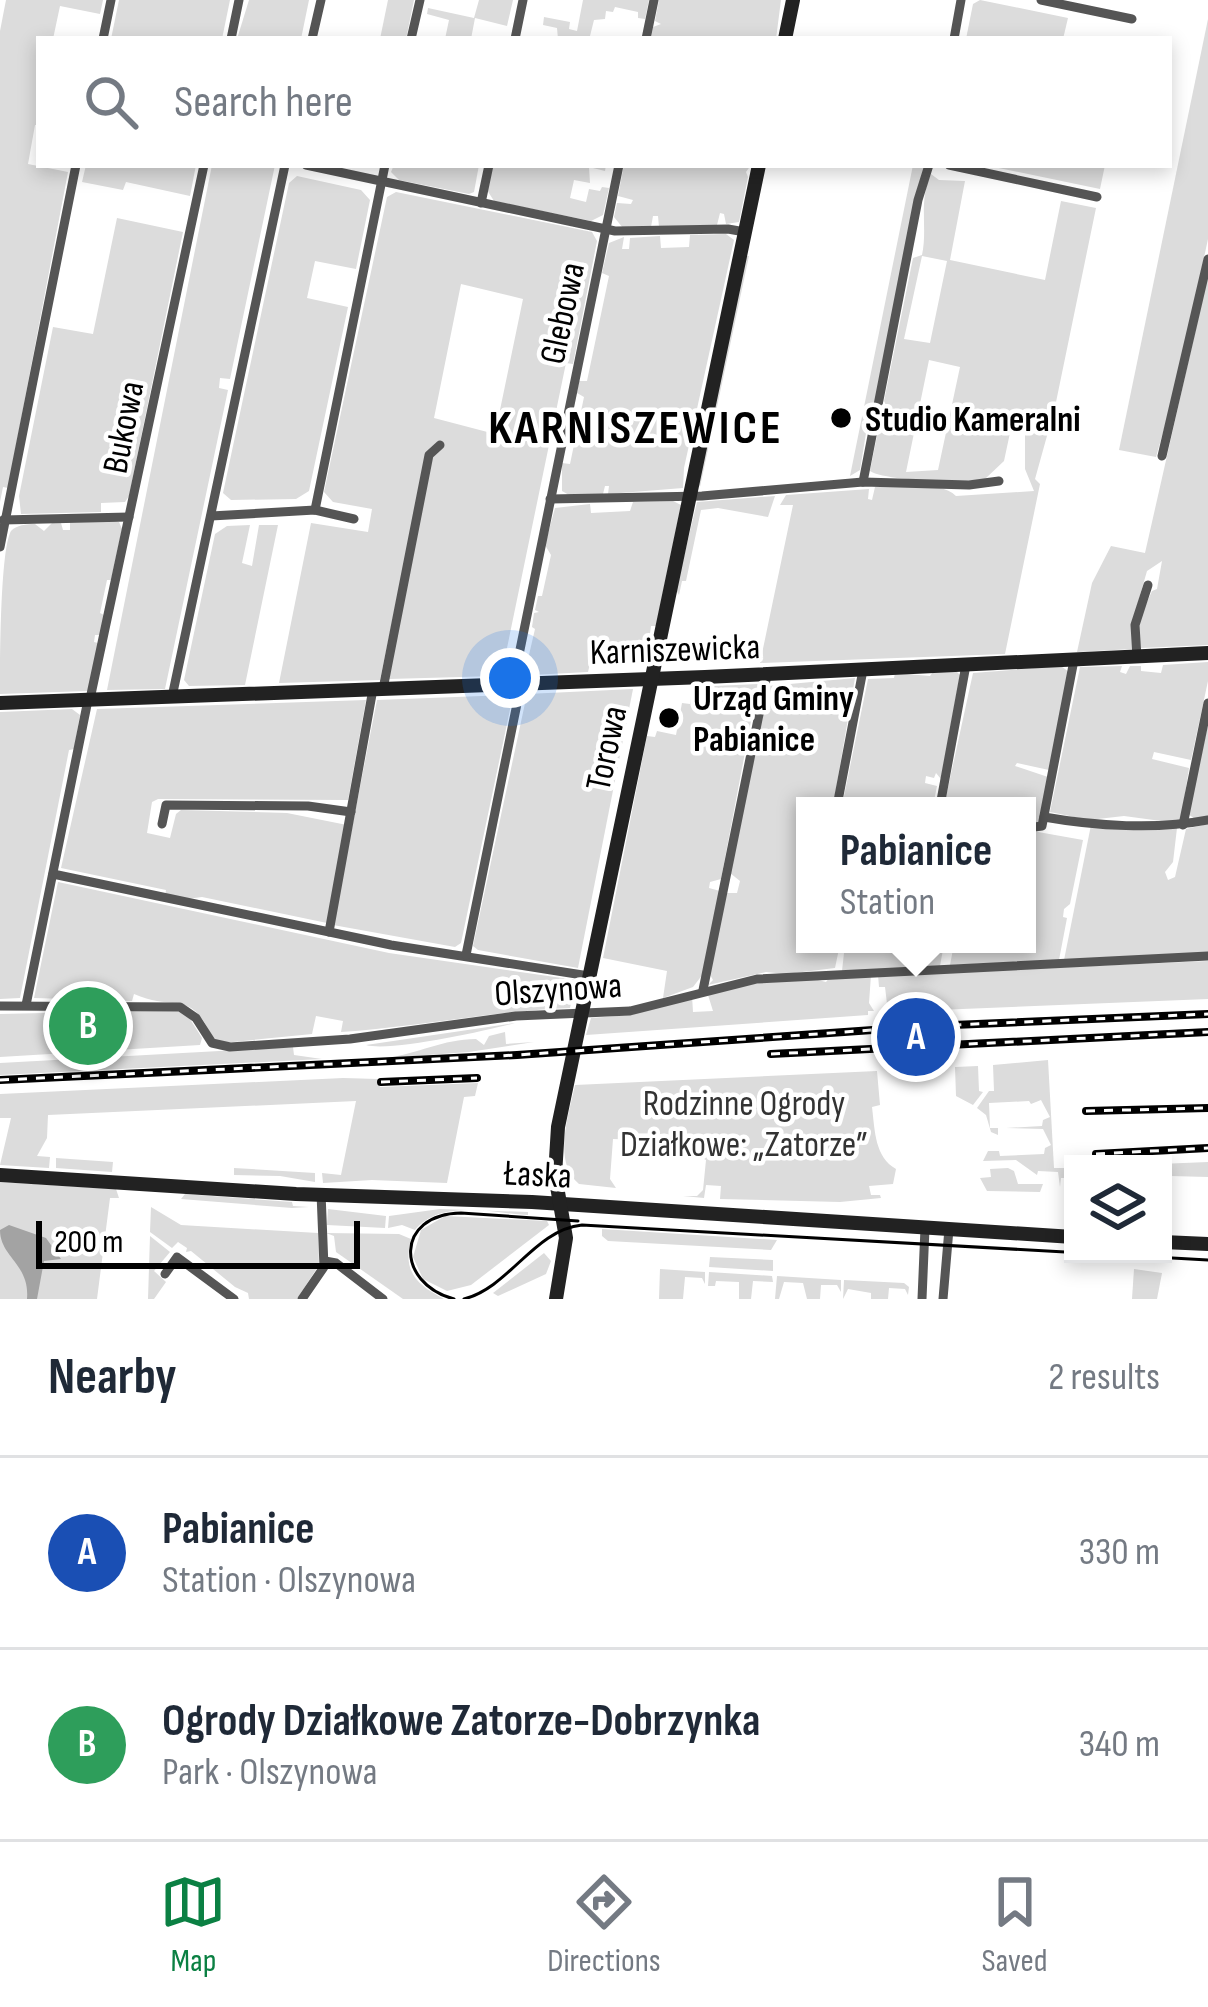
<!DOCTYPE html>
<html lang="en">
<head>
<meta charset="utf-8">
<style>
	:root { --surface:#fff; --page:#f6f6f7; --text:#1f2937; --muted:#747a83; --line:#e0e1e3; --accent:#0b8043 }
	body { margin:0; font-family:"Sofia Sans Condensed",sans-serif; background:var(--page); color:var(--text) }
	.controls { position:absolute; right:36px; bottom:36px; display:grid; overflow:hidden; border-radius:0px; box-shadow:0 6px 18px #0003 }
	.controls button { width:108px; height:108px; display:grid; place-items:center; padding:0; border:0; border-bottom:3px solid var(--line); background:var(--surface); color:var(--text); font:60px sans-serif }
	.scale { position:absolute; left:36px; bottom:30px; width:324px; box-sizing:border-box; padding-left:12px; border:6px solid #000; border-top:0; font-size:33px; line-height:42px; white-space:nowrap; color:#000; -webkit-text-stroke:9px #fff; paint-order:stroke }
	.you { position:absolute; left:510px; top:678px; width:42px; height:42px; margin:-30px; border:9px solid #fff; border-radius:50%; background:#1a73e8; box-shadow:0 0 0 18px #1a73e833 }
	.badge { display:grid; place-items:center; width:78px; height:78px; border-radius:50%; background:var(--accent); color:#fff; font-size:39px; font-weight:700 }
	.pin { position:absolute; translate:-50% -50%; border:6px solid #fff; box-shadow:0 3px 12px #0006 }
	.popup { position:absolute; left:796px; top:797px; width:240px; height:156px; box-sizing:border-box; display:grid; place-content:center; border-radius:0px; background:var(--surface); filter:drop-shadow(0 3px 9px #0005); font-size:39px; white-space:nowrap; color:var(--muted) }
	.popup b { font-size:45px; color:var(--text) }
	.popup::after { content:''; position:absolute; left:50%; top:100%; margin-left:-24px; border:24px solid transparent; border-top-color:var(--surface) }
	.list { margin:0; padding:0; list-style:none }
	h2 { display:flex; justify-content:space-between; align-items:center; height:156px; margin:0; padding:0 48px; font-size:51px }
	h2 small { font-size:39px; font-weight:400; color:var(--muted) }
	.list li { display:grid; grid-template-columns:78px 1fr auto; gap:36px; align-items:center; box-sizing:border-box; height:192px; padding:0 48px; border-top:3px solid var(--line) }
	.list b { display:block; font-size:45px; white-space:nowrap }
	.list p { margin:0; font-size:39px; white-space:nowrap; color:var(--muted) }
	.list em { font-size:39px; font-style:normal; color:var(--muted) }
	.icon { flex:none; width:66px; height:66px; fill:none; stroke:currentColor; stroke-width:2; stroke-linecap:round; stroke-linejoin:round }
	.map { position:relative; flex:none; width:1208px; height:1299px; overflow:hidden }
	.search { position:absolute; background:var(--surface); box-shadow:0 6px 18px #0003; left:36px; right:36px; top:36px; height:132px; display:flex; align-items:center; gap:30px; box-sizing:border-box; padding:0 42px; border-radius:0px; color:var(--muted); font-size:45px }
	.sheet { height:540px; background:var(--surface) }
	nav { display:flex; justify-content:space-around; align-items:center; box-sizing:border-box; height:168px; border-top:3px solid var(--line); background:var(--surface); font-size:33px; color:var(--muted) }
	nav a { display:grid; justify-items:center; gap:6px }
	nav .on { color:var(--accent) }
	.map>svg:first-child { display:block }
	.green { fill:#dcdcdc; fill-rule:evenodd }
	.water { fill:#a3a3a3 }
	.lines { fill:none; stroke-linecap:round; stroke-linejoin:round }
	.street { stroke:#555; stroke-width:9 }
	.secondary { stroke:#222; stroke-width:14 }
	.tram { stroke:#000; stroke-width:3 }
	.rail-casing { stroke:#000; stroke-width:8 }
	.rail { stroke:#fff; stroke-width:3; stroke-dasharray:9; stroke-linecap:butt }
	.poi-dot { fill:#000; stroke:#fff; stroke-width:4.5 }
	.labels { text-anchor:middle; stroke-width:9; stroke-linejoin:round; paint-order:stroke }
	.street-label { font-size:36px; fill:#000; stroke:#fff }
	.poi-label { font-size:36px; font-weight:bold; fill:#000; stroke:#fff; text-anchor:start }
	.park-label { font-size:36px; fill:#333; stroke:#fff }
	.district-label { font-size:48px; font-weight:bold; letter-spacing:3px; fill:#000; stroke:#fff }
</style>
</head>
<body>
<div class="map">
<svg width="1208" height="1299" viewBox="0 0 1208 1299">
	<rect width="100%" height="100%" fill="#fff"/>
	<!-- green -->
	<g class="green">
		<path d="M6,0H103L100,14L60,6L53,39H39V125H35L28,164L68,172L8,488L3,487L0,502V31Z"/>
		<path d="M119,0H230L222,39H111Z"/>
		<path d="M249,0H309L301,39H237Z"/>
		<path d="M388,0H414L406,39H380Z"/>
		<path d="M479,0H513L507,26L475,18L471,39H445L449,20L427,14L428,8L474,18Z"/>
		<path d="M583,0H649L645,19L638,18V12L615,7L613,12L606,11L605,19L594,20L590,36L602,39H558L557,28L543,25L544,17L570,22L569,29L577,31Z"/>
		<path d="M659,0H781L776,39H651L653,27L661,24L655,21Z"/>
		<path d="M980,0L1068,18L1063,39H966L973,4Z"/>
		<path d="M1208,19V239L1177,383L1156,457L1119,450Z"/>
		<path d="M86,165H196L190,196L126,182L123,190L82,182Z"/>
		<path d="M212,165H275L230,379L220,378L219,388L228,390L165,689L107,690Z"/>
		<path d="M394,165H479L474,192L469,194L399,180L391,172Z"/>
		<path d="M496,165H606L605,171L589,167L590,183L574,180L570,198L586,202L589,189L600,191L602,187L609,188L603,215L591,221L494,201L487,190L491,169Z"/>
		<path d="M624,165H751L746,172L748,177L739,222L726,224L724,214L720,213L717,225L659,227L658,216H653L651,227L623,228L614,217L617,203L631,204L633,200L618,196Z"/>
		<path d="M913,165H924V169L882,378L867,427L860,470L850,476Z"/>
		<path d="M984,165H1105L1100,189Z"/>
		<path d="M931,174L939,180L965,181L950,260L1045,280L1061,201L1096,208L1055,407L1035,479L1040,484L1005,654L760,663L793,505H780L786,495L869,489L868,499L872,500L875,487C899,487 940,480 956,496L1034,491L1025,469V418L1014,414L1004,461L985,479C963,483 885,481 870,471L880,421L885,414H890L884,401L913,258L922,255C928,227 918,202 931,174ZM922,256L947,261L930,343L904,339ZM929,360L960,367L938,470L906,472Z"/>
		<path d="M297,176L361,190L370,200L356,269L315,261L307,298L348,307L309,491L296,499L231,500L223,493L289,183Z"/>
		<path d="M396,192L592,232L597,241L573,364L566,363L502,672L496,676L389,679L428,448L380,680L279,683L311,523L368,532L372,509L333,502L324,492L387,197ZM461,284L523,299L495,434L434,418Z"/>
		<path d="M117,218L183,232L129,496L125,502L101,503V512L21,514L19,496L53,327L93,334Z"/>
		<path d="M690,235L726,234L734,240L684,468L683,488L608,494L609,486H605L603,494L569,495L562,491V463L570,464L584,397L577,393L579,381H587L609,276L602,273L609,243L624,237L622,249H629L630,238L660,236L661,248L689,247Z"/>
		<path d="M745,256H749L700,487L698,482Z"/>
		<path d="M1208,275V645L1141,648L1137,624L1152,591L1157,589L1162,561L1147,571L1132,623L1133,649L1077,652L1092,583L1111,546L1145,553Z"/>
		<path d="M775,496L768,517L718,508L701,510L686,581H682L679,595L676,590L697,502Z"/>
		<path d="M673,501L681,505L656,626H651L647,656L594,647L588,672L531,675L526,668L535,629L532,627L534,613L539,612L535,610L538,596H542L551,555L545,545L555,508L590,504L591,513L630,511L633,502Z"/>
		<path d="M113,520L119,522L122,529L111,580H107L100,613L104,615L100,635H95L94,642L98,643L88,691L0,694C0,665 0,550 11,531C16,525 27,524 35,524L44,531L52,523H61L63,530H70V522Z"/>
		<path d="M250,525L242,563L252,566L259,525H278L245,685L189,686L184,680L215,534L227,526Z"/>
		<path d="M1208,662V681L1191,760L1154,752L1152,759L1189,768L1181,820L1176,823L1124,816L1089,820L1050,812L1080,667L1122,666L1120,672L1126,674L1130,666H1141V671L1161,673L1163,665Z"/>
		<path d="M1061,666L1069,672L1049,770L1017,763L1015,766L1048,777L1038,825L1027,826V806H944L973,673Z"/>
		<path d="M933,672L956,671L960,675L941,779L936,773L934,778L926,776L925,783L937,786L933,806H842L868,679L894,678L895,673L930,676Z"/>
		<path d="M855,678L833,806H805V944H840L835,968L786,974L766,972L708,985L713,980L709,973L725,893H737L740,881L730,873L768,686Z"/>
		<path d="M758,684L721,879L710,882L709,888L720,891L703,974L693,987L663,998L667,971L603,958L647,736L655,737L657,731L676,735L682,703L690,704L692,687Z"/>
		<path d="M633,689L578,968L478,950L473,946L527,694Z"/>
		<path d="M508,695L512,700L461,943L455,947L333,925L377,700Z"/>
		<path d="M366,700L348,800L158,799L152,802L147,833L170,838L176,814L181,810L287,813L347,825L327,923L202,897L164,902L166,890L61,868L97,709Z"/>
		<path d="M72,709L80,715L74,749L69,750L20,998L0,999V712Z"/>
		<path d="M1208,725V817L1195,819L1188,814Z"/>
		<path d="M1208,824V953L1064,960L1091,825L1177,828L1173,862L1165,872L1168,880L1175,877L1186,829Z"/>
		<path d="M1027,830L1083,840L1070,904L1064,909L1063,917L1067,918L1059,960L950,965L954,944H1027Z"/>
		<path d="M58,882L389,953L576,980L570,1008C493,1011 418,1027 341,1032L343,1021L316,1016L312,1034L223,1043L213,1039C190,987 177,1013 134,994L132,1001L34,998Z"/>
		<path d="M845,944H944L940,966L842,971Z"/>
		<path d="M1208,961V999L888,1012L885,987H879L878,975Z"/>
		<path d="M871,975L869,1003L874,1011H868V1015L586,1035L591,1018L631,1015L692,996L693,1012L713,1011L708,995L736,985L814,979L826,982L830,977Z"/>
		<path d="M178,1010L188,1016L202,1038L200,1045L0,1057V1014Z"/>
		<path d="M515,1023C486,1031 390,1052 366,1045Z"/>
		<path d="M505,1032L506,1044L534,1042L469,1052L386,1058C418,1054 443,1039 476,1039L484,1045L489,1036Z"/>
		<path d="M293,1047L294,1055L322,1059L0,1075V1063Z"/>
		<path d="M1048,1060L1054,1168H1073V1178H1061L1060,1187L1058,1172L1038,1171L1037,1175L1016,1160L983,1161L988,1151H999L1000,1156L1044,1154L1045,1148L1051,1145L1043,1129L1006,1128L1042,1126L1043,1120L1050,1117L1041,1100L1031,1104L1029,1101L989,1103L990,1128H998V1135L991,1132L986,1115L977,1108L989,1091H994L993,1065Z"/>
		<path d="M978,1066L979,1091L983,1092L973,1105L956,1096L955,1067Z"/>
		<path d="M877,1071L880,1105L872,1107C875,1132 875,1157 896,1169L893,1184L869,1186L871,1195H880L881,1198L840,1202L720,1199L721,1186L706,1185L704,1198L683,1196H697L703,1190L706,1160L670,1141L613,1139L610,1179L616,1188L579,1184C552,1162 569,1114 575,1085Z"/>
		<path d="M343,1078L378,1079L380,1087L478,1083L475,1096L464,1097L447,1183L372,1180L323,1183L322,1173L341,1175L356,1101L48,1115L47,1138L37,1156L50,1157L49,1168L0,1165L11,1118H0V1094Z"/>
		<path d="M56,1158L113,1162L112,1172L56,1168Z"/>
		<path d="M1208,1162V1177L1170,1176L1168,1186L1163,1164H1159Z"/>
		<path d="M234,1168L315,1173V1182L280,1176L234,1175Z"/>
		<path d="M1008,1168L1014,1171L1018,1184H1043L1040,1192L987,1191L980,1178L991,1177L990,1169Z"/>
		<path d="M0,1182L116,1189L119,1198H110L97,1299H0Z"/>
		<path d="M185,1194L292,1202L293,1206L309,1207L292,1208L181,1199Z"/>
		<path d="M151,1207L181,1225L318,1233L319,1265L297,1299H249L248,1293L235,1287L191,1251L186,1252L187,1248L178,1242L172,1248L150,1232Z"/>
		<path d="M328,1209L386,1216L385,1228L327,1225Z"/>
		<path d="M440,1209L528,1212V1215C492,1213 441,1199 415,1230L402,1225L388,1228L389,1216Z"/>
		<path d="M445,1216L547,1221L549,1225L471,1285L447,1291L423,1279L413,1257L421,1230Z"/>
		<path d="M602,1229L777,1240L771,1250L608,1241L602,1236Z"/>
		<path d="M326,1233L399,1234L411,1239C402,1273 418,1285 444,1299H403L336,1252L334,1236Z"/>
		<path d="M150,1236L170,1252L154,1271L166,1282L154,1299H148Z"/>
		<path d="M544,1253L551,1261L546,1274L498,1296L493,1293Z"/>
		<path d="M710,1257L773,1260V1271L709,1267Z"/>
		<path d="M660,1269L705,1272V1284L702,1278L685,1277L683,1299H659Z"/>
		<path d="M1134,1269L1162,1273L1157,1299H1132Z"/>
		<path d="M709,1272L772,1276L773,1282L753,1281L751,1299H739V1282L716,1281L715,1286H708Z"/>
		<path d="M777,1276L841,1280V1292L837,1285H821L820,1299H807L803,1283L784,1282L779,1299H775Z"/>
		<path d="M844,1280L904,1283L909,1287L908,1295L905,1289L889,1288L888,1299H871V1293L848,1289L843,1299Z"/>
	</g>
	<!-- water -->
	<path class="water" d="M9,1225L46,1238L61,1259L44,1261L37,1299H27C30,1264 0,1257 0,1230Z"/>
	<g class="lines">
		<!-- street -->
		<g class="street">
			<path d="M1041,0L1132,19"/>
			<path d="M103,39L111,0"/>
			<path d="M231,39L239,0"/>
			<path d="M312,39L321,0"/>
			<path d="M411,39L420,0"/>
			<path d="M515,39L523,0"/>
			<path d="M646,39L654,0"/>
			<path d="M954,39L961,0"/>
			<path d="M306,165L615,231L728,229L745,232"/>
			<path d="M949,165L1097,197"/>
			<path d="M481,203L489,165"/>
			<path d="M1162,456L1208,259"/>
			<path d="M863,482L918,200L929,165"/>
			<path d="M550,499L702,496L863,482L969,485L999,481"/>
			<path d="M315,510L385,165"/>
			<path d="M211,516L315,510L354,519"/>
			<path d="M3,520L129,517"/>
			<path d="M0,547L76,165"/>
			<path d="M1137,657L1135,625L1148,585"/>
			<path d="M513,684L619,165"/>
			<path d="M383,689L429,455L440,445"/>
			<path d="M172,697L285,165"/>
			<path d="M90,699L204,165"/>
			<path d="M837,806L863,670"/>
			<path d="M940,806L966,665"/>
			<path d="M1044,817C1095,826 1157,830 1208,820"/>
			<path d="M162,824L166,805L308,806L351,812"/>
			<path d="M1183,825L1208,703"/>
			<path d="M1027,828L1042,826L1074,660"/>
			<path d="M53,874L391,945L589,976"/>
			<path d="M329,932L373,689"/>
			<path d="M466,955L521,684"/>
			<path d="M703,990L767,675"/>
			<path d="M26,1005L88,700"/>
			<path d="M0,1006L180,1007L196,1018L212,1043L230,1047L350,1039L516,1016L630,1011L757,979L1208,956"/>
			<path d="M325,1261L336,1263L383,1299"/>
			<path d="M165,1274L177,1257L234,1299"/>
			<path d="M302,1299L324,1267L321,1193"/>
			<path d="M922,1299L925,1228"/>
			<path d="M943,1299L949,1229"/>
		</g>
		<!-- secondary -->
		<g class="secondary">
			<path d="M785,39L793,0"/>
			<path d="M0,703L705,677L1208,653"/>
			<path d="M0,1175L296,1194L532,1202L1073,1237"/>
			<path d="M1163,1242L1208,1244"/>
			<path d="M556,1299L566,1238L555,1175L558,1127L759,165"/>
		</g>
		<!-- tram -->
		<g class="tram">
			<path d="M454,1299C395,1283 395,1214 461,1213L578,1221"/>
			<path d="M464,1299C510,1287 534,1230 582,1225L1208,1260"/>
		</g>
		<!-- rail casing -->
		<g class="rail-casing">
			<g id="rail">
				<path d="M771,1054L1208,1032"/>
				<path d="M0,1080L517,1055L930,1026L1208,1014"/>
				<path d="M381,1082L477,1078"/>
				<path d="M1086,1111L1208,1108"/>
				<path d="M1096,1154L1208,1148"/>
			</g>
		</g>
		<!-- rail -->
		<use href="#rail" class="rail"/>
	</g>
	<!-- markers -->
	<g class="poi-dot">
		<circle cx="841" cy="418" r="12"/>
		<circle cx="669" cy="718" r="12"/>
	</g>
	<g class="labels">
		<!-- street labels -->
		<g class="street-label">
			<text transform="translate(561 313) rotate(-78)" y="13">Glebowa</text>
			<text transform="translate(122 427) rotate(-79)" y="13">Bukowa</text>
			<text transform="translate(675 648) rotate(-2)" y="13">Karniszewicka</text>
			<text transform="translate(605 748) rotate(-78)" y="13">Torowa</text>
			<text transform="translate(558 988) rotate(-4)" y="13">Olszynowa</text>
			<text transform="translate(538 1173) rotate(3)" y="13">Łaska</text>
		</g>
		<!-- poi labels -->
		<g class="poi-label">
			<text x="865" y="431">Studio Kameralni</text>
			<text x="693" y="710">Urząd Gminy<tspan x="693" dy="41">Pabianice</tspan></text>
		</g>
		<!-- park labels -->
		<g class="park-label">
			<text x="744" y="1115">Rodzinne Ogrody<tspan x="744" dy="41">Działkowe: „Zatorze”</tspan></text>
		</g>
		<!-- district labels -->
		<g class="district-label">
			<text x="636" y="443">KARNISZEWICE</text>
		</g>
	</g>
</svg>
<div class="controls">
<button><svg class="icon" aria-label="layers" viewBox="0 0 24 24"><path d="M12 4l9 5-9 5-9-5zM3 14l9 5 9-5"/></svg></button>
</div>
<div class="scale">200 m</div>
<div class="you"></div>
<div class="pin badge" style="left:916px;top:1037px;background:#1a4fb4">A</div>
<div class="popup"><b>Pabianice</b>Station</div>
<div class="pin badge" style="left:88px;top:1026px;background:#2e9e5b">B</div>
<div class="search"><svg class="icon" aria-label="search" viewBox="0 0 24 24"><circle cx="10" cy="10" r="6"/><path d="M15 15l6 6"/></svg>Search here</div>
</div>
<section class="sheet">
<h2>Nearby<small>2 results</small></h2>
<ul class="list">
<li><span class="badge" style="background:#1a4fb4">A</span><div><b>Pabianice</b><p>Station · Olszynowa</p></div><em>330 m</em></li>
<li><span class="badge" style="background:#2e9e5b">B</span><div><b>Ogrody Działkowe Zatorze-Dobrzynka</b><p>Park · Olszynowa</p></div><em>340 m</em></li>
</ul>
</section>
<nav>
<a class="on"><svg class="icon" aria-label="map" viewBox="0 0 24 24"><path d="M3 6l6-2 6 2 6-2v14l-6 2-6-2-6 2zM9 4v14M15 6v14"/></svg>Map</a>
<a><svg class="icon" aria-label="directions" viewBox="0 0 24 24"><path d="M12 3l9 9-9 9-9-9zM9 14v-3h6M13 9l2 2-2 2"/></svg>Directions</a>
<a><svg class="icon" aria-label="saved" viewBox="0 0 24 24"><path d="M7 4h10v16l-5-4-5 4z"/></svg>Saved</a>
</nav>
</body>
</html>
